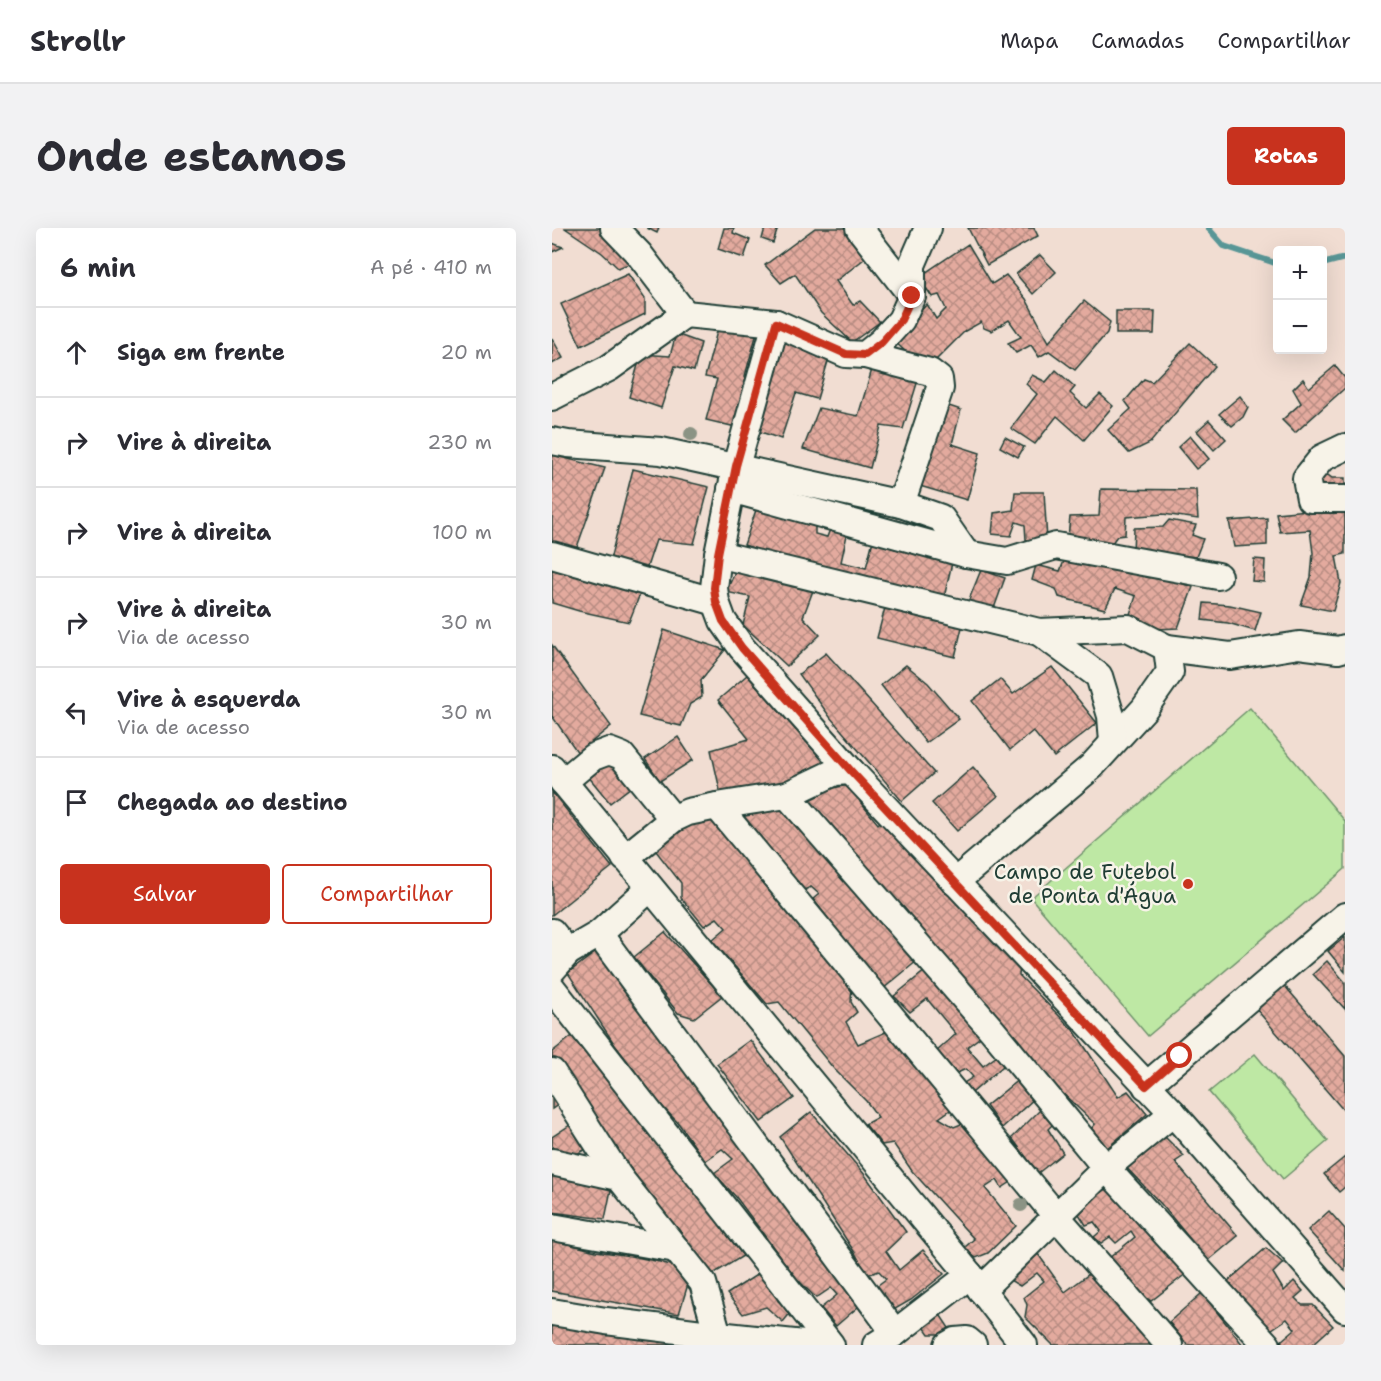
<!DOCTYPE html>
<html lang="pt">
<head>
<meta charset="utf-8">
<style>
	:root { --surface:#fff; --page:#f2f2f3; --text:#2b2b33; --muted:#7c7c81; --line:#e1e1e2; --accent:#c8321e }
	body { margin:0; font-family:"Shantell Sans",sans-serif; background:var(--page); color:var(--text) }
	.controls { position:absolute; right:18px; top:18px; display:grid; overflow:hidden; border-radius:6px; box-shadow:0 6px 24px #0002 }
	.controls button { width:54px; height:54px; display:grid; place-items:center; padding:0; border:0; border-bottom:2px solid var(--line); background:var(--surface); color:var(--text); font:30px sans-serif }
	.stop { position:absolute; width:18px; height:18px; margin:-14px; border:4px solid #c8321e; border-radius:50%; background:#fff }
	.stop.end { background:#c8321e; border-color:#fff; box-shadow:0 2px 6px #0008 }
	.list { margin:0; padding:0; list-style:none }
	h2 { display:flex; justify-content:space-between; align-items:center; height:78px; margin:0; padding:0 24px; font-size:26px }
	h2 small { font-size:20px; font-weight:400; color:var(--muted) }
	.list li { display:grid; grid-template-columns:39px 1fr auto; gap:18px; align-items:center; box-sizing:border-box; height:90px; padding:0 24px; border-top:2px solid var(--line) }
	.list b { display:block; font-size:22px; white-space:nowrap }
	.list p { margin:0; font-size:20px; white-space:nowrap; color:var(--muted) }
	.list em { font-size:20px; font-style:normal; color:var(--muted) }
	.actions { display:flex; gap:12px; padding:18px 24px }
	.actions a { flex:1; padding:14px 0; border:2px solid var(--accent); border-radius:6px; text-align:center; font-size:21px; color:var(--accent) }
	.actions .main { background:var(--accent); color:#fff }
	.icon { flex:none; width:33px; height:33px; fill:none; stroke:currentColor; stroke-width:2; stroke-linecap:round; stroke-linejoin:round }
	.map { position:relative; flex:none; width:793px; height:1117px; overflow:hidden; border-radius:6px }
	header { display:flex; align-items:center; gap:36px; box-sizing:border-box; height:84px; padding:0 30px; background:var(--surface); border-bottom:2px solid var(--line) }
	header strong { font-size:28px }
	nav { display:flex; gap:33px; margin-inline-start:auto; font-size:21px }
	.intro { display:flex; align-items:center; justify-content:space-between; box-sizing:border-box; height:144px; padding:0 36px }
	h1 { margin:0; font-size:42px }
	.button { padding:15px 27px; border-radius:6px; background:var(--accent); color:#fff; font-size:21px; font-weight:700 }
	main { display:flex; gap:36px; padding:0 36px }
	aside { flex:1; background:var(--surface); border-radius:6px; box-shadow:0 6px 24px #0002 }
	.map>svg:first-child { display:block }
	.pitch { fill:#bee8a4; stroke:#6e926c; stroke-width:1.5 }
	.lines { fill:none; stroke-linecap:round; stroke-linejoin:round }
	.stream { stroke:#599696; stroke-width:6 }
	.building { fill:url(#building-cross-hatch); stroke:#1f3d34; stroke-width:1.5 }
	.minor-casing { stroke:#1f3d34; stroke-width:30 }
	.minor { stroke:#f7f3e8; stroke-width:26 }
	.tree { fill:#8b9384 }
	.route { stroke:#c8321e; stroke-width:8 }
	.poi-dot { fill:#c8321e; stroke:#f7f3e8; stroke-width:2 }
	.labels { text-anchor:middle; stroke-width:5; stroke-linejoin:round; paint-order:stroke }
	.poi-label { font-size:21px; fill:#1f3d34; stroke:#f7f3e8; text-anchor:end }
</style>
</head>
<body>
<header>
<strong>Strollr</strong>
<nav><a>Mapa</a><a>Camadas</a><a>Compartilhar</a></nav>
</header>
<div class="intro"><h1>Onde estamos</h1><a class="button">Rotas</a></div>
<main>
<aside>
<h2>6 min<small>A pé · 410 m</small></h2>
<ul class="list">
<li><svg class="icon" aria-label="ahead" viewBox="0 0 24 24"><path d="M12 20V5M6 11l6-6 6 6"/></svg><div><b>Siga em frente</b></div><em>20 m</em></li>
<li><svg class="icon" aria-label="right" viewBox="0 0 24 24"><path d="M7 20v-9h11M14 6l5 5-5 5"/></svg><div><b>Vire à direita</b></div><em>230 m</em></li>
<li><svg class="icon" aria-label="right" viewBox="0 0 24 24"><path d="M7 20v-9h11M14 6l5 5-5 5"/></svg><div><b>Vire à direita</b></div><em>100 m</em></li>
<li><svg class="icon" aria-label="right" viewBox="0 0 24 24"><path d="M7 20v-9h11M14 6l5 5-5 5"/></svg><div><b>Vire à direita</b><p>Via de acesso</p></div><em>30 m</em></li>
<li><svg class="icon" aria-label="left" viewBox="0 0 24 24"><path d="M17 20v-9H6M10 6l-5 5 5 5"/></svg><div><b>Vire à esquerda</b><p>Via de acesso</p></div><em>30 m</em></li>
<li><svg class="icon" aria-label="arrive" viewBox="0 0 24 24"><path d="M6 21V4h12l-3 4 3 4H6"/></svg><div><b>Chegada ao destino</b></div></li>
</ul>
<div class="actions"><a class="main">Salvar</a><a>Compartilhar</a></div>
</aside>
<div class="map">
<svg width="793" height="1117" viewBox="0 0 793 1117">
	<defs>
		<pattern id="building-cross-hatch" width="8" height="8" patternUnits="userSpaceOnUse" patternTransform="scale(1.5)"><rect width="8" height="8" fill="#e3aa9e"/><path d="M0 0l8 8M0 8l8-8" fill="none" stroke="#b78c82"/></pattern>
	</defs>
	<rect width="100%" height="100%" fill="#f1ddd2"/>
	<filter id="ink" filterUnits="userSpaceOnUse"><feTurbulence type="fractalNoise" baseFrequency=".0167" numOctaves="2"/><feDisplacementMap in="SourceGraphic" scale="12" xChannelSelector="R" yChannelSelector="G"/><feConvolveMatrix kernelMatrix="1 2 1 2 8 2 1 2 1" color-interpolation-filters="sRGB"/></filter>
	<g filter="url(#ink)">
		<!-- pitch -->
		<g class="pitch">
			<path d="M698,480L793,593V641L596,808L479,670Z"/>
			<path d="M703,826L776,913L731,951L657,864Z"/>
		</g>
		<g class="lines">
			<!-- stream -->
			<g class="stream">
				<path d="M656,0L672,18L726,36"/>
				<path d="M770,36L793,30"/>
			</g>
		</g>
		<!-- building -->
		<g class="building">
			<path d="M13,0H78L85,33L66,40L50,25Z"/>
			<path d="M95,0H107L105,5Z"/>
			<path d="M172,0H182L181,5L198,12L192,30L166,21Z"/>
			<path d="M213,0H226L221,15L210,11Z"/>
			<path d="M263,0H298L302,5L299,11L316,28L284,53L301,77L308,73L328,94L300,114L269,85L243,46L229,55L213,37Z"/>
			<path d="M416,0H482L486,8L435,37Z"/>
			<path d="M0,15L11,19L0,24Z"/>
			<path d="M416,16L440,56L454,47L474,71L497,114L532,73L558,94L555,105L523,142L497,123L487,129L479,117L464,125L456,115L469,109L457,92L439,103L432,100L429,94L413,103L380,136L365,134L342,113L375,76L384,91L394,81L387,67L380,69L367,49Z"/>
			<path d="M488,27L504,44L481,66L464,46Z"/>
			<path d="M76,46L93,71V86L29,118L9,76Z"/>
			<path d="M564,83H603L602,106H564Z"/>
			<path d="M168,92L206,101L193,148L195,155L184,199L154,192L165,151L153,149Z"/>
			<path d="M124,106L149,115L142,143L123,138L109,180L77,169L89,126L118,128Z"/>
			<path d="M0,110L11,130L0,136Z"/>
			<path d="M232,114L277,130L265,171L244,165L229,211L206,203Z"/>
			<path d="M638,115L663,138L598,215L577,225L556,202L579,181L573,173L592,151L600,154Z"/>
			<path d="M321,138L366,152L351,201L329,198L318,240L251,221L267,180L306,188Z"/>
			<path d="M783,138L793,150V160L743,205L730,192L749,175L741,161L751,151L757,160Z"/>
			<path d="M504,142L523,159L518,165L534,180L548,166L561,178L532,212L505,188L483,216L459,200L485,166L474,156L480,147L494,154Z"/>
			<path d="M688,168L696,179L691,189L680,198L667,186Z"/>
			<path d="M385,174L409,182L400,216L428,225L415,272L361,256Z"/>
			<path d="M657,192L674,211L662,222L645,203Z"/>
			<path d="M638,208L657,231L644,241L626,219Z"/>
			<path d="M453,209L472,219L466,229L448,219Z"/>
			<path d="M0,227L53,240L23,325L0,320Z"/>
			<path d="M81,241L157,259L142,316L104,312L94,342L58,332Z"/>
			<path d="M776,247L780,250H793V260L768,262L766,248Z"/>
			<path d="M549,261L644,262L646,291L611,286L574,289L573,307L565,308L557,319L516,310L518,289L547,288Z"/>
			<path d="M463,264H492L495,312H474L473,297L464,294L459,308L440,306L442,285L461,282Z"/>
			<path d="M206,276L263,295V306L275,309L282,291L297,298L289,334L314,340L321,312L343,321L351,314L400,335L391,374L238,332L192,317Z"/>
			<path d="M777,280H793V326L784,328L789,355L781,383L749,377L759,349L761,325L758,302L728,304L724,285Z"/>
			<path d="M715,290V317L682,319L677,293Z"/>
			<path d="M617,292L644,297L640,307L651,311L644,329L635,328L628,333L581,324L582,300L611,299Z"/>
			<path d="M514,328L597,345L641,359L626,400L605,401L577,389L584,368L563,361L553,381L507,369L504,361L480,352L484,337L508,343Z"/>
			<path d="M702,331L713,332L712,354L700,353Z"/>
			<path d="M0,334L90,361L77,394L27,383L0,375Z"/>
			<path d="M185,340L262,360L251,389L268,407L235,438L191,397L198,369L174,364Z"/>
			<path d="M429,342L453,350L441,383L416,374Z"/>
			<path d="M652,375L678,377L709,384L703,403L676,395L650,392Z"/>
			<path d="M334,376L411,395L403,429L325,410Z"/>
			<path d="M112,402L173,422L149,452L150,469L138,476L129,498L87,488Z"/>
			<path d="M0,417L59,498L26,525L0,488Z"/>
			<path d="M274,425L382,545L350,573L278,489L247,446Z"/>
			<path d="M354,437L376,455L407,491L374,515L329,457Z"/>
			<path d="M500,439L545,495L502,529L481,503L458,522L420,473L448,451L461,466Z"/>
			<path d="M195,447L273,535L257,548L227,556L169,567L159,522L197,511L166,472Z"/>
			<path d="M126,509L141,532L108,553L93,531Z"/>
			<path d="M61,528L83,556L58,575L36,548Z"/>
			<path d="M421,539L446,568L405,603L380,575Z"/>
			<path d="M303,556L315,570L308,574L326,596L332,590L468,739L467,747L523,804L566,869L576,863L595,886L554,921L536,905L543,896L479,835L352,689L255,569L269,562Z"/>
			<path d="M0,564L60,639L0,687Z"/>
			<path d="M232,575L365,733L331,761L261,671L267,666L259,659L252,662L187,587Z"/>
			<path d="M161,587L300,758L299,774L305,784L294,794L306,816L334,804L401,880L387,890L402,899L414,894L462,952L450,960L445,952L433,960L464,998L436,1025L424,1030L412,1020L422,1011L360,943L341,915L330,917L313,896L326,889L314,873L282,841L227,774L215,776L160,712L174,700L165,690L152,698L129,670V655L100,618L137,593Z"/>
			<path d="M113,704L170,768L142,790L126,785L82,729Z"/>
			<path d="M793,709V744L776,723Z"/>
			<path d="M48,721L319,1084L314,1090L306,1079L284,1098L269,1080L285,1067L279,1060L264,1070L244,1050L184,969L162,945L181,931L170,921L153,933L127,896L108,876L63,817L16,745Z"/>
			<path d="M775,733L793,754V781L761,746Z"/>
			<path d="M374,742L421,790L419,799L431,807L415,819L431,838L445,828L451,838L420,865L412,855L421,849L414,841L403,846L384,824L404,806L375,771L358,784L342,768Z"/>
			<path d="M732,757L793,828V884L704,781Z"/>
			<path d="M24,805L143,962L191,1028L161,1046L115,991L0,832V824Z"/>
			<path d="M198,812L242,870L209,894L165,836Z"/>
			<path d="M467,851L484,869L450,900L434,878Z"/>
			<path d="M0,859L10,874L0,881Z"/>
			<path d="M491,879L504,893L496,901L511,925L486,945L460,910Z"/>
			<path d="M259,884L313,947L354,1004L334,1023L347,1042L371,1022L392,1046L359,1072L338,1084L322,1060L334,1051L327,1043L315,1047L303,1025L228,909Z"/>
			<path d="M24,893L39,919L24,926L3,922L0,919V909Z"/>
			<path d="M610,906L632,928L623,934L686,1008L656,1033L610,977L571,936Z"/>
			<path d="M793,929V959L787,964L772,946Z"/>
			<path d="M0,944L60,957L53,991L0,984Z"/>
			<path d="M556,960L635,1045L599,1073L589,1067L557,1030L583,1009L579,1003L564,1015L558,1009L549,1015L542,1009L549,1003L542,994L534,997L525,983Z"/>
			<path d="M777,983L793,1001V1043L756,1002Z"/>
			<path d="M0,1012L44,1023L79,1028L108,1034L129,1040L136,1056L127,1086L0,1063Z"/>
			<path d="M714,1020L731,1035L721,1045L732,1063L742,1053L751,1063L743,1070L750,1077H761L781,1098L760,1117H732L729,1113L743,1101L735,1091L717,1103L676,1053Z"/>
			<path d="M486,1026L513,1064L537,1046L582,1093L599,1117H501L473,1089L475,1077L472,1069L492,1053L485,1045L468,1058L456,1051Z"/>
			<path d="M209,1044L226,1063V1073L239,1084L231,1094L214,1079L191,1086L175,1066Z"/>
			<path d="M650,1065L691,1117H635L617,1094Z"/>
			<path d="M387,1085L399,1103L389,1106H377L370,1096Z"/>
			<path d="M0,1094L147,1117H0Z"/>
		</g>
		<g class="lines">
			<!-- minor casing -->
			<g class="minor-casing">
				<g id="minor">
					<path d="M62,0L87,26L133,86"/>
					<path d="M307,0L360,68"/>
					<path d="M133,86L224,95L294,126L313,127L330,113L349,92L360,68V37L376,0"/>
					<path d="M224,95L184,238L166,326L162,360L164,374L171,393L190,420L299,543L621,885L793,1081"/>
					<path d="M313,127L378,144L387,151L388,160L349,276"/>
					<path d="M0,169L57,140L133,86"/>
					<path d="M0,213L16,216L109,223L349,276L389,290L414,326"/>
					<path d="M793,219L770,230L754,250L758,271H793"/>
					<path d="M179,261L414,326L455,333L504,318L666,348"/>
					<path d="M166,326L487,404L576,400L615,420L618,444L592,481L539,539L403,654"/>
					<path d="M0,327L164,374"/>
					<path d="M487,404L547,448L559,488L561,514"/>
					<path d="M615,420L678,428L747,417L786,422L793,420"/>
					<path d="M0,540L418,1047L472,1117"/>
					<path d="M11,554L41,529L57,523L70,528L121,591"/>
					<path d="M235,567L283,544L299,543"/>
					<path d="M73,630L121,591L136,584L165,578"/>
					<path d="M0,704L16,724"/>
					<path d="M47,706L343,1105"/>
					<path d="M0,742L16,724L47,706L98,660"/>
					<path d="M0,760L279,1117"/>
					<path d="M0,844L67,949"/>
					<path d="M594,858L793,688"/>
					<path d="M621,885L554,940L715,1117"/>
					<path d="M0,934L67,949L151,1055L166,1107L262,1117"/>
					<path d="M0,999L124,1021"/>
					<path d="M429,1062L554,940L440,802L235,567L165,578L505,989L617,1117"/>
					<path d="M0,1084L54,1093L166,1107"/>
					<path d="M324,1117L343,1105L418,1047"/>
					<path d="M396,1117L403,1113L415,1112L421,1117"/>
				</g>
			</g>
			<!-- minor -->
			<use href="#minor" class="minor"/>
		</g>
		<!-- trees -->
		<g class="tree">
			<circle cx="139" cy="206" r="7"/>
			<circle cx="469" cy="977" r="7"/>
		</g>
	</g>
	<g class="lines" filter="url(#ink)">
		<!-- route -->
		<path class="route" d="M360,68L349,92L330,114L313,127L294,126L224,95L184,238L166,326L162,360L164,374L171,393L190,420L299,543L594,858L628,828"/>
	</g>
	<!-- markers -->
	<circle class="poi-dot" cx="636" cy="656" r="6"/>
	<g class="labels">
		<!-- poi labels -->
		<g class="poi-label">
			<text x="624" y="651">Campo de Futebol<tspan x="624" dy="24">de Ponta d'Água</tspan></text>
		</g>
	</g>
</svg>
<div class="controls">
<button>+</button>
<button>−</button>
</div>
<div class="stop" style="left:628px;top:828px"></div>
<div class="stop end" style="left:360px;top:68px"></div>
</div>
</main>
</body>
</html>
